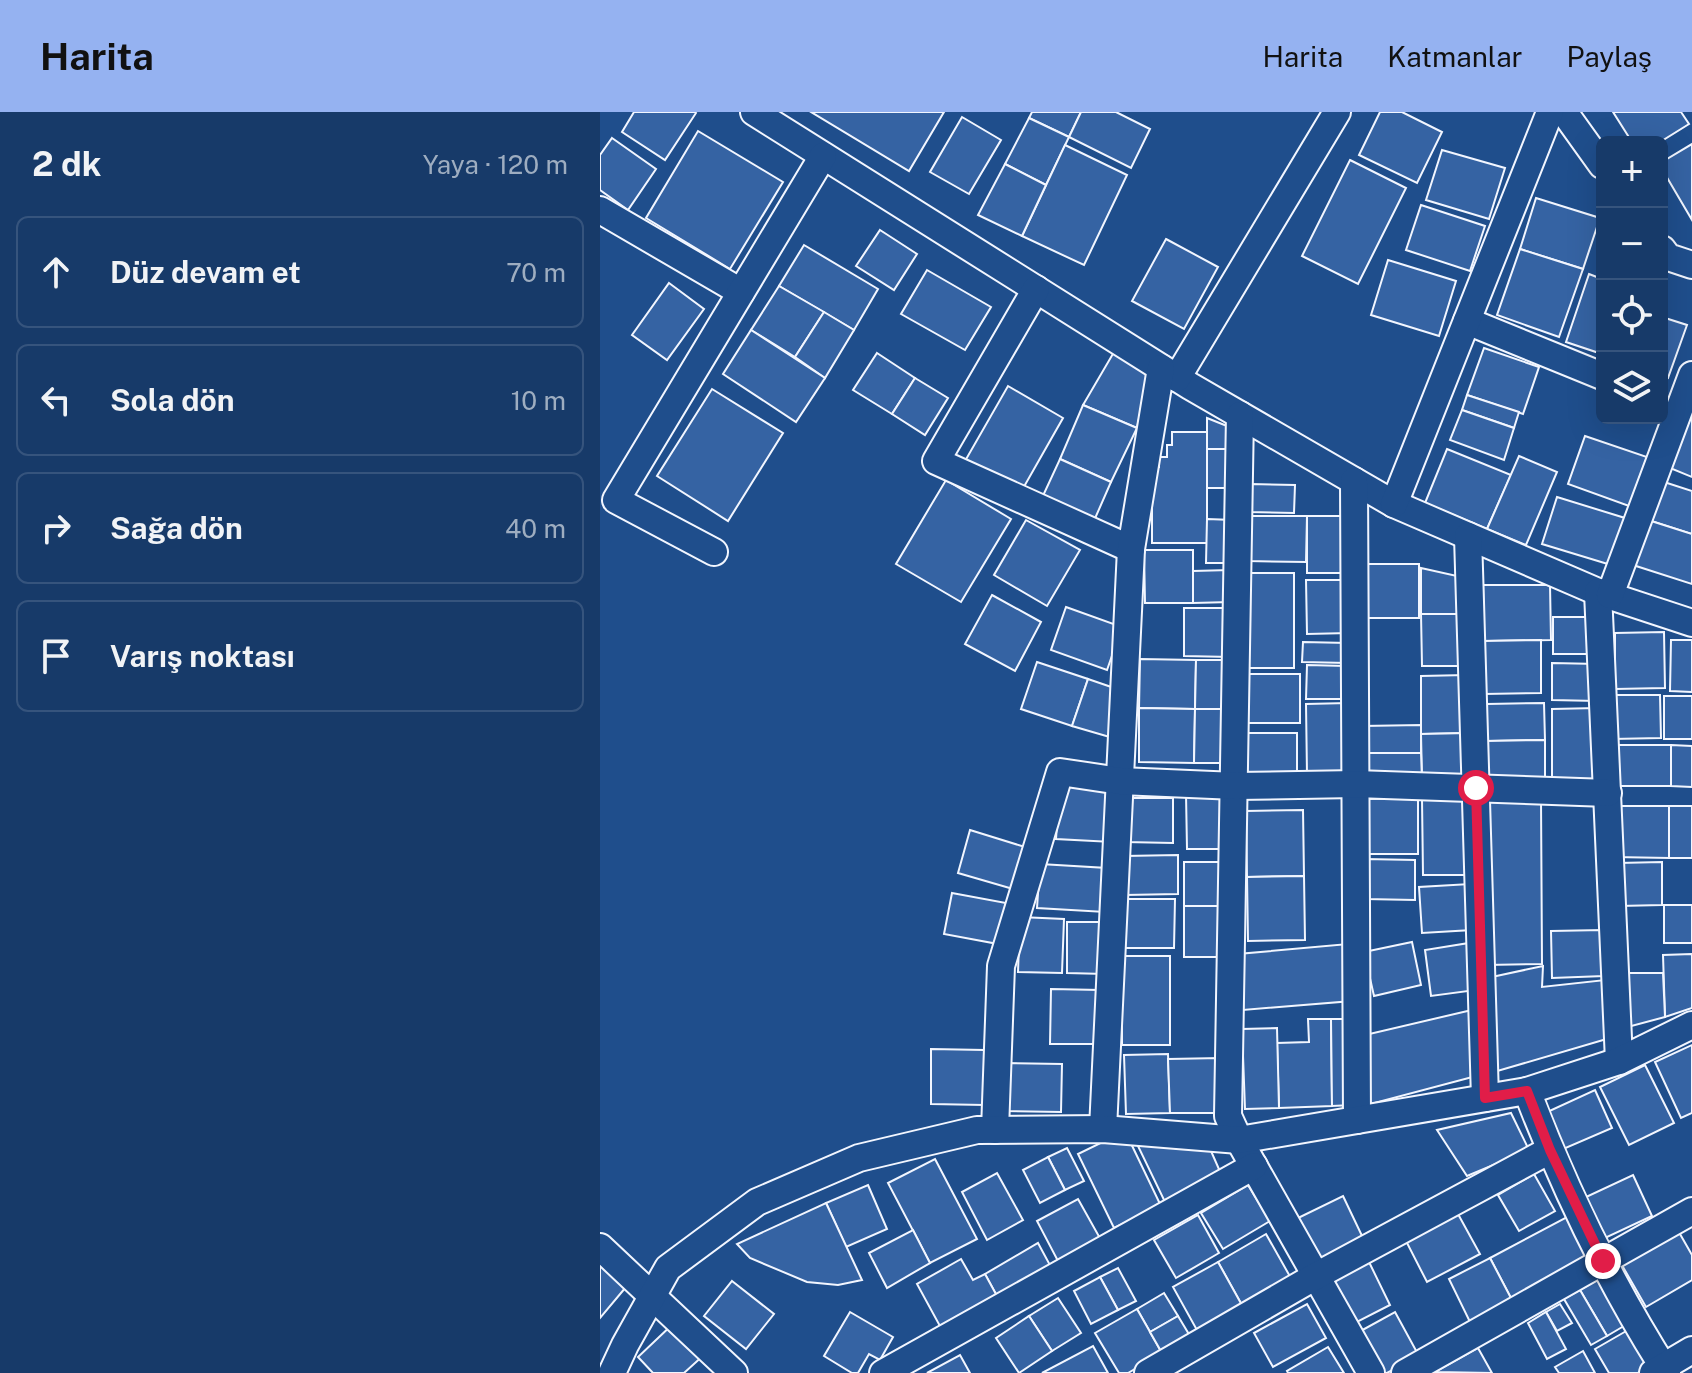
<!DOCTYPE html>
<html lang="tr">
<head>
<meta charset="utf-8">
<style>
	:root { --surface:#173a69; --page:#244571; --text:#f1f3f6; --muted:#9eadc0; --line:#36547d; --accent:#95b2f1 }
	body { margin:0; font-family:"Public Sans",sans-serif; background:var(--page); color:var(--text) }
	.controls { position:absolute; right:24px; top:24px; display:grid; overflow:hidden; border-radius:12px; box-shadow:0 8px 32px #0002 }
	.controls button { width:72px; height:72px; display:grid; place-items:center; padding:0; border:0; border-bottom:2px solid var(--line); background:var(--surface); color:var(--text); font:40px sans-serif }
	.stop { position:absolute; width:24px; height:24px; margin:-18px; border:6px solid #e11d48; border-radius:50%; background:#fff }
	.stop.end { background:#e11d48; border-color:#fff; box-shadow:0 2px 8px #0008 }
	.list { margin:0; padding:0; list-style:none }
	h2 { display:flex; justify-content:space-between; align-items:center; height:104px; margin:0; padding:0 32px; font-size:34px }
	h2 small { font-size:26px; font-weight:400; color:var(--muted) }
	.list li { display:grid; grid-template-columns:52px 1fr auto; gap:24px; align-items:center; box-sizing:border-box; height:112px; margin:0 16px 16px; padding:0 16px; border:2px solid var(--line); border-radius:12px }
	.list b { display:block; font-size:30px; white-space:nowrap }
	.list em { font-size:26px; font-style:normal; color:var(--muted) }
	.icon { flex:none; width:44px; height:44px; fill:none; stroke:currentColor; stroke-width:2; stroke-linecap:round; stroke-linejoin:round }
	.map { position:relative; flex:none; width:1092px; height:1261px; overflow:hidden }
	header { display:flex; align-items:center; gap:48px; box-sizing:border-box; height:112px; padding:0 40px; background:var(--accent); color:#111 }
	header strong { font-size:38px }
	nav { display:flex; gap:44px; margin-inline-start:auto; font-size:28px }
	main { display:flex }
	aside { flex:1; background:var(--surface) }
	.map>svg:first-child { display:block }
	.building { fill:#3563a3; stroke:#f2f6ff; stroke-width:2 }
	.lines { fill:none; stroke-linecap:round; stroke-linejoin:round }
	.street-casing { stroke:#f2f6ff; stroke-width:30 }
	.street { stroke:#1f4e8c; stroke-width:26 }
	.route { stroke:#e11d48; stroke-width:10 }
</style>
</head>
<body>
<header>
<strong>Harita</strong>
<nav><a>Harita</a><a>Katmanlar</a><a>Paylaş</a></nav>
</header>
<main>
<aside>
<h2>2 dk<small>Yaya · 120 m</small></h2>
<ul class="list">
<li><svg class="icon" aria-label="ahead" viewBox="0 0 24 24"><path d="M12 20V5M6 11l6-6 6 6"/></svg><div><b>Düz devam et</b></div><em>70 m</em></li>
<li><svg class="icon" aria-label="left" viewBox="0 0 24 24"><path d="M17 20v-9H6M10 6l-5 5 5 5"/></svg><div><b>Sola dön</b></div><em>10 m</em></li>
<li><svg class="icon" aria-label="right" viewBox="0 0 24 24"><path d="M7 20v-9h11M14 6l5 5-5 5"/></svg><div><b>Sağa dön</b></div><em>40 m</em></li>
<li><svg class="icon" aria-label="arrive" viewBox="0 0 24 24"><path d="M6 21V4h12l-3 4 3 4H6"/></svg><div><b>Varış noktası</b></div></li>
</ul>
</aside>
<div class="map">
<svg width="1092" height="1261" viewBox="0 0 1092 1261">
	<rect width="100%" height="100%" fill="#1f4e8c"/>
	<!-- building -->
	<g class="building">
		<path d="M34,0H95L96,1L65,48L22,20Z"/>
		<path d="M211,0H344L309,59Z"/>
		<path d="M432,0H481L469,25L429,6Z"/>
		<path d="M481,0H516L550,17L531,56L469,25Z"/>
		<path d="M780,0H802L842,20L817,71L759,43Z"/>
		<path d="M1013,0H1081L1089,12L1060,30H1032Z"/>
		<path d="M362,5L401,28L369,82L330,60Z"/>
		<path d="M429,6L469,25L446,73L405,52Z"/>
		<path d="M98,19L183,70L130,157L46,106Z"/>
		<path d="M12,26L56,57L28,98L0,78V43Z"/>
		<path d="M1092,32V108L1062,57V50Z"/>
		<path d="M465,33L527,63L484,153L422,124Z"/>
		<path d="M842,38L905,56L889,107L826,88Z"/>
		<path d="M750,48L806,76L758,172L702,144Z"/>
		<path d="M405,52L446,73L422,124L378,103Z"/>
		<path d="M936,86L1000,106L983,157L920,137Z"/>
		<path d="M821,93L885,114L870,159L806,138Z"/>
		<path d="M280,118L317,142L294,178L256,154Z"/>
		<path d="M566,127L618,155L584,217L532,189Z"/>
		<path d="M204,133L278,177L254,218L179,174Z"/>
		<path d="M920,137L983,157L959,225L897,203Z"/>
		<path d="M788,148L856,169L839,224L771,203Z"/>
		<path d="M327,158L391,195L365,238L301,202Z"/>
		<path d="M989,162L1002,167V242L966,230Z"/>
		<path d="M69,171L104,197L67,248L32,223Z"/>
		<path d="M179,174L224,200L195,245L151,218Z"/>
		<path d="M224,200L254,218L225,266L195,245Z"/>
		<path d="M1062,205L1087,213L1068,266L1062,264Z"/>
		<path d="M151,218L225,266L196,310L123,262Z"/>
		<path d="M884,236L939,255L923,302L867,283Z"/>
		<path d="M514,240L549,259L537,316L483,293Z"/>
		<path d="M277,241L315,266L292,302L253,278Z"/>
		<path d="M315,266L348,286L325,323L292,302Z"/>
		<path d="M408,274L463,306L421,380L365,349Z"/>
		<path d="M112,277L183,321L128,409L57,364Z"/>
		<path d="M867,283L919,300L914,316L862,298Z"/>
		<path d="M483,293L537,316L511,370L460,347Z"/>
		<path d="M862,298L914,316L904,348L850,328Z"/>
		<path d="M607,306L637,318V337H607Z"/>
		<path d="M1090,307H1092V365L1070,356Z"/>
		<path d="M572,320H607V431H552V355H559V345H567V333H572Z"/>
		<path d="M985,324L1047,345L1029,394L968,372Z"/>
		<path d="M607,337H637L638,376H607Z"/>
		<path d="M847,337L911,363L887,417L825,391Z"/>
		<path d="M919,344L957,360L926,433L887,417Z"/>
		<path d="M460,347L511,370L493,411L441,388Z"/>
		<path d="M346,368L411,407L361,490L296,452Z"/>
		<path d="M1061,369L1092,379V422L1048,408Z"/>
		<path d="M650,372L695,373L694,401L649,400Z"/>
		<path d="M957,385L1025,406L1011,453L942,432Z"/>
		<path d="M648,404H707L706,450L648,449Z"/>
		<rect x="707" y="404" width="42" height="57"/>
		<path d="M607,407L633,408L632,451H606Z"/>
		<path d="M426,408L480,438L447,494L394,463Z"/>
		<path d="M1048,408L1092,422V472L1033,453Z"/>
		<path d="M544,438H593V491H545Z"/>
		<rect x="765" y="452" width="54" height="54"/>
		<path d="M821,456L866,466L867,502H821Z"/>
		<path d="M630,458L631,490L593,491V459Z"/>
		<rect x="649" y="461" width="45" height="95"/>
		<path d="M706,468H749V521L707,522Z"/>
		<path d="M883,473H950L951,528L884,529Z"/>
		<path d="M392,483L441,510L415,559L365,532Z"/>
		<path d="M466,495L522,515L507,558L451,538Z"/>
		<path d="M584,496H631V545L584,544Z"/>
		<path d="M821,502H867L868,554H822Z"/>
		<path d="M953,505H998L997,542H953Z"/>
		<path d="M1064,520L1065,576L1015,577V521Z"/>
		<path d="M941,528V581L884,582V529Z"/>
		<path d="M1071,528H1092V580L1070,579Z"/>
		<path d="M703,530L748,531L747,551L702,550Z"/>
		<path d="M540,547L596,548L595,597L539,596Z"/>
		<path d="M596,548H636L635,597H595Z"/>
		<path d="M437,550L488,567L472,614L421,597Z"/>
		<path d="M952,551L998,552L997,589L952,588Z"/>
		<path d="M707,553L747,554V587H706Z"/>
		<path d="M648,562H700V611H647Z"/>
		<path d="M866,563L868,621L821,622V564Z"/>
		<path d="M488,567L520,578L513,626L472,614Z"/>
		<path d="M1012,583H1060L1061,626L1012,627Z"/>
		<rect x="1064" y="584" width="28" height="43"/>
		<path d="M748,591L749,662L707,663L706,592Z"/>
		<path d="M944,591L945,628L887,629V592Z"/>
		<path d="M539,596L595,597L594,651L539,650Z"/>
		<path d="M997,596L998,670L952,671V597Z"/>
		<path d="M595,597H635V651H594Z"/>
		<path d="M821,613V641H762V614Z"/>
		<rect x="646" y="621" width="51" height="42"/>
		<path d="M868,621L869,667L822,668L821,622Z"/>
		<path d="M945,628V672H888L887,629Z"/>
		<rect x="1010" y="633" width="61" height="41"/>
		<path d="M1071,633L1092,634V675L1071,674Z"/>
		<path d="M762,641H821L822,668H762Z"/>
		<path d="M460,669L515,673L512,730L456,727Z"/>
		<path d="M628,681V737H587L586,682Z"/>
		<path d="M525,686H573V731L525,730Z"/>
		<path d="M818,686V742H767L766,687Z"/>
		<path d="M822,687H866V763H823Z"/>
		<path d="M941,687L942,852L886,853L885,688Z"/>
		<path d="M1014,694H1069V746L1014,745Z"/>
		<rect x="1069" y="694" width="23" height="52"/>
		<path d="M703,698L704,764L647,765L646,699Z"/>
		<path d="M370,718L425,735L413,777L358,761Z"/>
		<path d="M578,743V782L525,783L524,744Z"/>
		<path d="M765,747L815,748V788L765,787Z"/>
		<rect x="584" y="750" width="45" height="44"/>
		<path d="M1062,750V793L1019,794L1018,751Z"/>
		<path d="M440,752L507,756L505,800L437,796Z"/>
		<path d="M704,764L705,828L648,829L647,765Z"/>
		<path d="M870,772L872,818L822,821L819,775Z"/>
		<path d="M352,781L406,791L398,832L344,822Z"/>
		<path d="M525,787H575L574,836H525Z"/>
		<rect x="1064" y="793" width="28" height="38"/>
		<rect x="584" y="794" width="45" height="51"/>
		<path d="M420,805L464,807L462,861L418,860Z"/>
		<path d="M467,810H505V862L467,861Z"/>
		<path d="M1003,818L1004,864L952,866L951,819Z"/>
		<path d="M812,830L821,873L774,884L764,840Z"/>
		<path d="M869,831L876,878L831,884L825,838Z"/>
		<path d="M748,832L752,889L643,898L638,842Z"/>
		<path d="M1092,842V896L1065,905L1063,843Z"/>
		<rect x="522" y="844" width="48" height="89"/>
		<path d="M943,854L942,875L1005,868L1010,926L894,960L887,866Z"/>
		<path d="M1023,861H1063L1065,905L1024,916Z"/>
		<path d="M451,877L500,878L499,932H450Z"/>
		<path d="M876,897L880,963L767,993L765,923Z"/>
		<path d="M708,907H731L732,994L679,996L677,931L709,930Z"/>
		<path d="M731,907H752L753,993L732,994Z"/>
		<path d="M677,916L679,996L645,997L642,917Z"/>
		<path d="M1092,933V1001L1081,1006L1055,950Z"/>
		<path d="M331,937L384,938V993L331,992Z"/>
		<path d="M568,942L570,1001L526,1002L524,943Z"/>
		<path d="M621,946L622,1001H570L568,947Z"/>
		<path d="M406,951L462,952L461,1000L405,999Z"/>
		<path d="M1045,953L1074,1011L1029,1033L1000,975Z"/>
		<path d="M995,978L1012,1016L961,1038L945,1001Z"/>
		<path d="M911,1001L929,1038L867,1064L837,1018Z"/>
		<path d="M525,1019L561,1094L514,1116L478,1042Z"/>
		<path d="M537,1032L611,1039L622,1064L565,1090Z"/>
		<path d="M467,1036L484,1069L465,1078L448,1045Z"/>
		<path d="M448,1045L465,1078L440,1091L423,1058Z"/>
		<path d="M335,1047L377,1127L330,1151L288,1071Z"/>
		<path d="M397,1061L423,1108L387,1128L362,1080Z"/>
		<path d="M934,1062L955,1099L919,1119L898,1083Z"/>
		<path d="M1033,1063L1052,1104L1005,1126L986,1085Z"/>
		<path d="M268,1073L287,1117L246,1135L226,1091Z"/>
		<path d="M648,1073L670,1109L623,1137L601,1101Z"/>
		<path d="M743,1084L764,1128L719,1149L698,1106Z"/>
		<path d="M478,1087L501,1128L459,1151L437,1109Z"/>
		<path d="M226,1091L262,1168L238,1173L207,1170L150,1146L137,1132Z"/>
		<path d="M858,1102L880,1142L827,1170L806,1129Z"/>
		<path d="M598,1103L619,1141L576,1166L554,1128Z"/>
		<path d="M967,1105L990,1148L912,1188L890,1146Z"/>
		<path d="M1076,1115L1092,1143V1168L1046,1195L1019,1148Z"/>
		<path d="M313,1118L330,1151L287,1176L269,1141Z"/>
		<path d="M666,1122L692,1168L643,1195L618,1150Z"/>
		<path d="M438,1131L451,1155L397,1184L385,1162Z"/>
		<path d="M890,1146L912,1188L870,1210L849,1167Z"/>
		<path d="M361,1147L373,1168L385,1162L397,1184L341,1216L317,1172Z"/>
		<path d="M618,1150L643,1195L598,1220L573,1175Z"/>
		<path d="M769,1150L790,1193L753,1212L731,1169Z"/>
		<path d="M0,1153L26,1175L0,1206Z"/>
		<path d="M518,1156L536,1189L518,1198L500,1165Z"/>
		<path d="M500,1165L518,1198L491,1212L474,1179Z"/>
		<path d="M1002,1165L1029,1211L1007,1224L980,1178Z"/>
		<path d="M132,1169L174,1202L146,1237L104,1204Z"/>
		<path d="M980,1178L1007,1224L991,1233L964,1187Z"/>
		<path d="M564,1181L578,1204L550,1220L537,1197Z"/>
		<path d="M458,1186L481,1221L452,1239L429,1204Z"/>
		<path d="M707,1192L726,1226L673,1255L654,1221Z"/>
		<path d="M960,1192L972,1211L957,1219L946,1200Z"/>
		<path d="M537,1197L562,1241L528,1261H519L495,1221Z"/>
		<path d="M250,1200L293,1225L280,1248L269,1242L258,1261H252L224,1244Z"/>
		<path d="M795,1200L819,1244L787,1261H779L757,1221Z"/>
		<path d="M946,1200L966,1237L947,1247L928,1211Z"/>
		<path d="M429,1204L452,1239L419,1261L396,1226Z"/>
		<path d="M578,1204L590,1224L562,1241L550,1220Z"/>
		<path d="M75,1210L105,1242L84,1261H53L38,1245Z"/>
		<path d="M1028,1218L1049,1255L1038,1261H1009L995,1237Z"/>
		<path d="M493,1234L508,1261H442Z"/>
		<path d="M728,1235L744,1261H688L687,1259Z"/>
		<path d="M878,1236L892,1261L835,1260Z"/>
		<path d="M983,1239L995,1261H959L955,1255Z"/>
		<path d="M360,1243L370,1261H327Z"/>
	</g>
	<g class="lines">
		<!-- street casing -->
		<g class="street-casing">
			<g id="street">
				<path d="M154,0L590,274L794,392L998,480L1092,511"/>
				<path d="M964,0L1002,53"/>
				<path d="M0,98L141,180"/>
				<path d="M1062,137L1068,145L1092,153"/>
				<path d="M436,177L336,349L531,437"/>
				<path d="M867,209L1002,264"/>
				<path d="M577,266L737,0"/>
				<path d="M640,303L628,1004L639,1028L771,1261"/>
				<path d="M754,369L757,1008"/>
				<path d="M794,392L950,0"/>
				<path d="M868,424L885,986"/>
				<path d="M114,440L16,388L223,44"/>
				<path d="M998,480L1019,949"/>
				<path d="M1010,483L1092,263"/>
				<path d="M927,979C964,1076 1011,1173 1067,1261"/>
				<path d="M503,1017L531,437L561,256"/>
				<path d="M395,1018L401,854L460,660L520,669L636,674L756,672L1008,681"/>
				<path d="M0,1135L134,1261"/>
				<path d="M12,1261L25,1233L68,1156L157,1090L259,1046L377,1018L503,1017L639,1028L927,979L1019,949L1092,913"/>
				<path d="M283,1261L654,1054"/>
				<path d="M548,1261L716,1164L950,1038"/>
				<path d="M805,1261L1092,1099"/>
				<path d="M1053,1261L1092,1238"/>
			</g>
		</g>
		<!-- street -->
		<use href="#street" class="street"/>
	</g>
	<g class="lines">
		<!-- route -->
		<path class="route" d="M876,676L885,986L927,979L950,1038L1003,1149"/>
	</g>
</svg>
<div class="controls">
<button>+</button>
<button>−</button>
<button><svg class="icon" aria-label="locate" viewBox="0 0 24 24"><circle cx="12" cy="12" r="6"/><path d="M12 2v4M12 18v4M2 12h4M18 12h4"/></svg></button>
<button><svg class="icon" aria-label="layers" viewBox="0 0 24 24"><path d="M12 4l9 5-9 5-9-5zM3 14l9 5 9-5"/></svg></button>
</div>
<div class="stop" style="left:876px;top:676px"></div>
<div class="stop end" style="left:1003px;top:1149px"></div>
</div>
</main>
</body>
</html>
